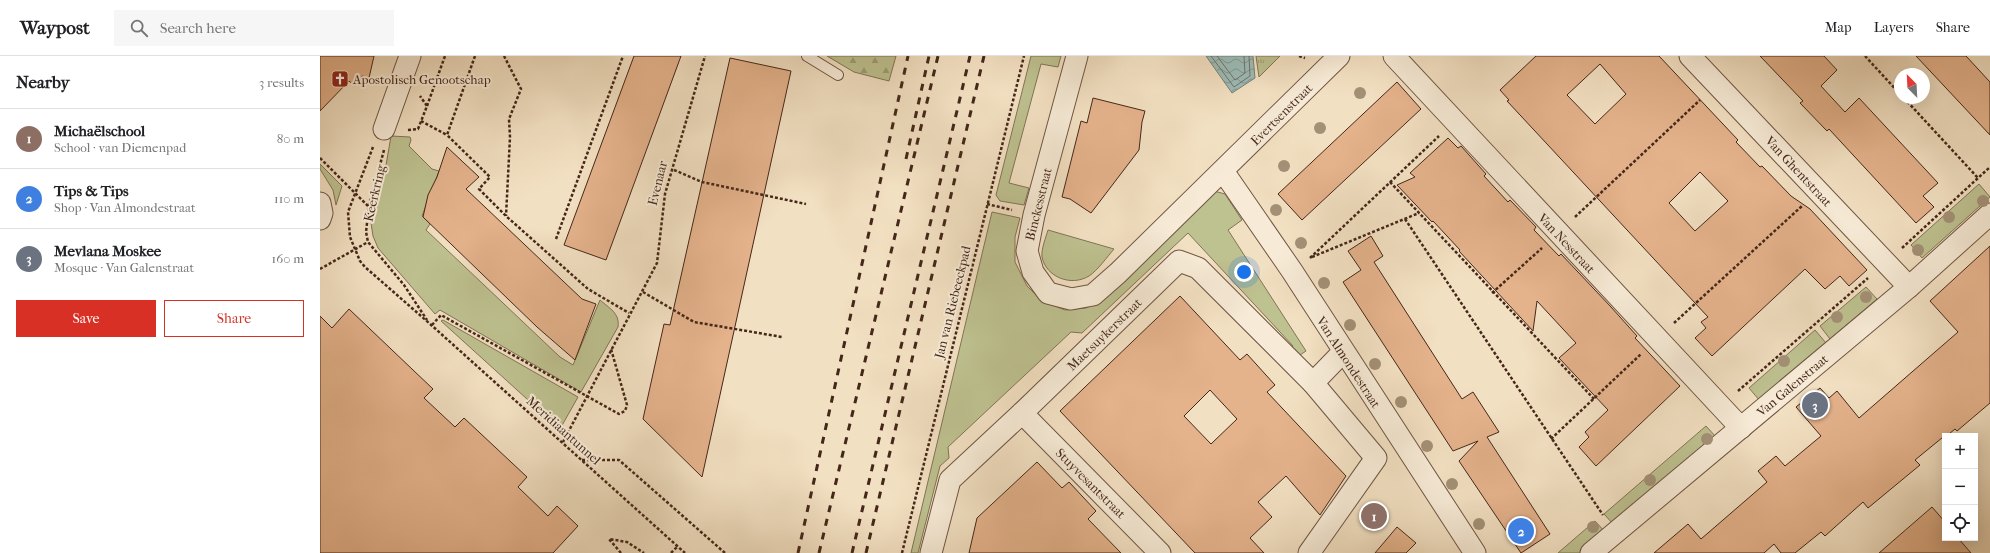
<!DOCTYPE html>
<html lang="en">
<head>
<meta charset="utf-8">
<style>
	:root { --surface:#fff; --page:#f6f6f6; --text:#202124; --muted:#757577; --line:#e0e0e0; --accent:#d93025 }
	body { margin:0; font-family:"IM FELL French Canon",serif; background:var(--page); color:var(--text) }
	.controls { position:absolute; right:12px; bottom:12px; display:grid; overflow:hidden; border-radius:0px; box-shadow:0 4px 16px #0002 }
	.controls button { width:36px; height:36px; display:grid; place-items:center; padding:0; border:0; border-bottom:1px solid var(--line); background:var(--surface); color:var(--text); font:20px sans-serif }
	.compass { position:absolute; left:1574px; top:12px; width:36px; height:36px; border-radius:50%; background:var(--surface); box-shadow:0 4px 16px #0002; rotate:336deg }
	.you { position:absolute; left:924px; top:216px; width:14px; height:14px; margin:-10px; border:3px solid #fff; border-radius:50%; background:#1a73e8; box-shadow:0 0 0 6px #1a73e833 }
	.badge { display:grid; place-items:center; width:26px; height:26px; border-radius:50%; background:var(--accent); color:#fff; font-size:13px; font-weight:700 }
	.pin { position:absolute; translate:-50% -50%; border:2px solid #fff; box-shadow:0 1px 4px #0006 }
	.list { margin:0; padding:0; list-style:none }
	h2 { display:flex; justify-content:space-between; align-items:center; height:52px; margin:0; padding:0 16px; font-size:17px }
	h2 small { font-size:13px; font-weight:400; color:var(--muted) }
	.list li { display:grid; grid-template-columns:26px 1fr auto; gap:12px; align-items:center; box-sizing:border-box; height:60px; padding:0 16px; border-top:1px solid var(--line) }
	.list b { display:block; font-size:15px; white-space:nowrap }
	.list p { margin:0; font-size:13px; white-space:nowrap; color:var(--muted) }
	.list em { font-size:13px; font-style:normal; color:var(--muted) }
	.actions { display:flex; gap:8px; padding:12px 16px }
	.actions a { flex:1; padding:9px 0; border:1px solid var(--accent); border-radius:0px; text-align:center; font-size:14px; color:var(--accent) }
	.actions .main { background:var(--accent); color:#fff }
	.icon { flex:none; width:22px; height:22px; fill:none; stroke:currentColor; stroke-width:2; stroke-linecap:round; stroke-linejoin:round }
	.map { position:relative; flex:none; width:1670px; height:497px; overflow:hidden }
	header { display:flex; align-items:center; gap:24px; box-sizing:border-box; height:56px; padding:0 20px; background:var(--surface); border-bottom:1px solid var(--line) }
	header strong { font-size:19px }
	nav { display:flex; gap:22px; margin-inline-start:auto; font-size:14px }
	.search { width:280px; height:36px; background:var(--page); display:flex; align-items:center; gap:10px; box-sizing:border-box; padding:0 14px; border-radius:0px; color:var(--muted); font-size:15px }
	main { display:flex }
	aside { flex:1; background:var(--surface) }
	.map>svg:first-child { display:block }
	.grass { fill:#bec190; stroke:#827455 }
	.forest { fill:url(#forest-firs); stroke:#827455 }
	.park { fill:url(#park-tufts); stroke:#827455 }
	.water { fill:url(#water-waves); stroke:#798079 }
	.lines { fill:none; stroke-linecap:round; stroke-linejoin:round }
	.shore { stroke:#707269; stroke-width:1 }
	.building { fill:#e4b28b; stroke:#45271a; fill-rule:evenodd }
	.lane-casing { stroke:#705544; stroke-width:12 }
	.street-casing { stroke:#705544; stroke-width:23 }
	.path { stroke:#45271a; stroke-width:2.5; stroke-dasharray:3 2; stroke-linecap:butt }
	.lane { stroke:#f7ebd7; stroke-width:10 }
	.street { stroke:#f7ebd7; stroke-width:21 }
	.rail { stroke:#45271a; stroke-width:3; stroke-dasharray:7 7; stroke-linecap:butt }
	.tree { fill:#a39076 }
	.labels { text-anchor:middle; stroke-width:4; stroke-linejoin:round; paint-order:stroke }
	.poi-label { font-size:13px; fill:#45271a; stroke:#f7ebd7; text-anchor:start }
	.street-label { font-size:13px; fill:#45271a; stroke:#f7ebd7 }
</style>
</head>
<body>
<header>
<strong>Waypost</strong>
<div class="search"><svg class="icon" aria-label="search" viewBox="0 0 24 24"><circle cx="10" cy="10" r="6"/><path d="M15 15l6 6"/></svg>Search here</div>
<nav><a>Map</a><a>Layers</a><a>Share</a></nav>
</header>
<main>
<aside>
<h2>Nearby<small>3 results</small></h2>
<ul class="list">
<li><span class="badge" style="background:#8d6e63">1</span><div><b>Michaëlschool</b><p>School · van Diemenpad</p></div><em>80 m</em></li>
<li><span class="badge" style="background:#3f7fe0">2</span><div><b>Tips &amp; Tips</b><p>Shop · Van Almondestraat</p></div><em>110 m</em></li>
<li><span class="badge" style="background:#6b7280">3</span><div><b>Mevlana Moskee</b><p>Mosque · Van Galenstraat</p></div><em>160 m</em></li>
</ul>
<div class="actions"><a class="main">Save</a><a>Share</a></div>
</aside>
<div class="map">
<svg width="1670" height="497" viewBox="0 0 1670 497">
	<defs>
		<pattern id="forest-firs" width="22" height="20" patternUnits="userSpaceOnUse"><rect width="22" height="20" fill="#bec190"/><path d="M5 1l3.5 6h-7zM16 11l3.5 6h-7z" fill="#9c9d75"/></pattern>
		<pattern id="park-tufts" width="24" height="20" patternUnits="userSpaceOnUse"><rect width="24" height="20" fill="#bec190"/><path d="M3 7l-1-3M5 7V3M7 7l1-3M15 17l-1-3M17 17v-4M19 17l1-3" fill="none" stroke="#9c9d75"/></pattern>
		<pattern id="water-waves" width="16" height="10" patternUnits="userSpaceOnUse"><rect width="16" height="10" fill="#9cbcb8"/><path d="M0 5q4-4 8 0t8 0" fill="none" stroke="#819995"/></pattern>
	</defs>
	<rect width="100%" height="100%" fill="#f2e0c2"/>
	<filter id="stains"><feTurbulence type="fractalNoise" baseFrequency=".005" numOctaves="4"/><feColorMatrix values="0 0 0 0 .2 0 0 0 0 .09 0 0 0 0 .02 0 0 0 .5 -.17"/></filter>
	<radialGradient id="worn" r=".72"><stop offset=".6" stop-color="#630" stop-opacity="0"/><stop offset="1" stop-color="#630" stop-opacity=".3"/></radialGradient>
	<!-- grass -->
	<g class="grass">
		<path d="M711,0H741L738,11L721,8L689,127L709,132L704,149L680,145L676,139Z"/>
		<path d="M71,80L90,81L91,84L89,90L112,113L119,115L102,160L110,168L106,174L240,301L253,309L280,244C289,252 300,257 298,271L261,336L120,254L115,258L58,192L53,180L51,167L52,156L64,121Z"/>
		<path d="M0,108L22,130L16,149L13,134L0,113Z"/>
		<path d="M1659,128L1670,141L1602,202L1591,189Z"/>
		<path d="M894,135L905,138L922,164L908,174L986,295L974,303L967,295L973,290L868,177L762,277L751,276L628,391L629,402L620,410L598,497H591L672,156L700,162L695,181V206L707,230L722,245L745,254L766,252L783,243Z"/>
		<path d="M728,174L794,193C787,201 778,214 769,220C751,231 726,221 722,201C721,193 726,181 728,174Z"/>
		<path d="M1546,231L1557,243L1510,283L1500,270Z"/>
		<path d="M123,264L258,341L240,373L121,265Z"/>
		<path d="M1495,274L1506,287L1440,345L1429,332Z"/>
		<path d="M1386,370L1396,381L1294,469L1284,458Z"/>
		<path d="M1275,465L1286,477L1262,497H1238Z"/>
	</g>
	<!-- forest -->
	<path class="forest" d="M507,0H576L569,25L534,16Z"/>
	<!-- park -->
	<path class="park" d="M936,0H960L939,21Z"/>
	<!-- water -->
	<path class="water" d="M886,0H933L935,22L912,37Z"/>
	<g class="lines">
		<!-- shore -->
		<g class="shore">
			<path d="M891,0L914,31L930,20L929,0"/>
			<path d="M897,0L915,24L925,17L924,0"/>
		</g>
	</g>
	<!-- building -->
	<g class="building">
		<path d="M0,0H54L49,22L42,20L34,29L29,25L0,55Z"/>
		<path d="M314,0H361L286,204L244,189Z"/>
		<path d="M1216,0H1339L1418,84L1416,86L1440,111L1442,110L1471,140L1490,153L1547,214L1529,230L1520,220L1505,233L1485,213L1392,300L1375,282L1386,272L1381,266L1388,261L1187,45L1189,44L1180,34ZM1280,8L1306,38L1275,68L1247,39ZM1380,116L1408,145L1375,175L1349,147Z"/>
		<path d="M1440,0H1504L1517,14L1501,30L1525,56L1539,42L1618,127L1603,140L1614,151L1596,167L1509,73L1507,75L1480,47L1483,45Z"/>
		<path d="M1596,0H1646L1670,26V79Z"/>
		<path d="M410,2L471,15L382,421L323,363L344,268L350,269Z"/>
		<path d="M1077,26L1101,53L982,164L958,138Z"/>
		<path d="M773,42L825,55L822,66L819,94L771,157L750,143L742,141L761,65L767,67Z"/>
		<path d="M1128,82L1138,92L1141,90L1166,118L1164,120L1188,146L1190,144L1216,171L1214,174L1239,200L1241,198L1291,251L1317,280L1315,282L1360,330L1276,410L1259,391L1269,381L1265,376L1288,354L1239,302L1256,287L1217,245L1213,275L1139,195L1140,194L1113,165L1112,166L1077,129L1095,121L1090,117Z"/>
		<path d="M127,91L159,121L146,133L262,243L276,248L255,304L217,271L103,161L108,139L117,121Z"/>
		<path d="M1051,180L1063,200L1054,206L1142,343L1153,336L1179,376L1167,381L1230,478L1201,497L1139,405L1158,385L1133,395L1023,226L1041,214L1028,195Z"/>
		<path d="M1670,190V347L1637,375L1635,373L1629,378L1628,377L1595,404L1600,409L1548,452L1543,446L1505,480L1501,476L1475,497H1461L1454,488L1444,497H1334L1368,468L1381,483L1447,426L1438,415L1456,400L1465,410L1501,380L1476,351L1500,332L1509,342L1517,335L1539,362L1638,276L1610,245Z"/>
		<path d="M860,240L920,304L927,298L955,329L947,336L1026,420L1000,459L966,420L938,446L952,461L930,482L944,497H875L740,355ZM890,334L917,363L891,388L864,360Z"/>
		<path d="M29,253L113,333L104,342L135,371L144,362L207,421L198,431L228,460L237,450L258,470L233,497H0V260L12,272Z"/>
		<path d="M717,406L742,432L749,426L776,455L768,463L801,497H649L657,462Z"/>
		<path d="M1612,451L1625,466V482H1638L1651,497H1559Z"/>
		<path d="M1077,471L1096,487L1086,497H1055Z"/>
	</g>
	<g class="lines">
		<!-- lane casing -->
		<g class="lane-casing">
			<path id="lane" d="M487,0L518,19"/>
		</g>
		<!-- street casing -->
		<g class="street-casing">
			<g id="street">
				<path d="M757,0L714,159L707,195L713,216L728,237L751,243L773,239L798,217L1019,0"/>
				<path d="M1074,0L1421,372"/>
				<path d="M1370,0L1589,231"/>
				<path d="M64,73L90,0"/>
				<path d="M903,115L972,215L1155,497"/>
				<path d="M0,147L2,157L0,163"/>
				<path d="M702,357L840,497"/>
				<path d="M611,497L630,424L702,357L859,205L878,212L993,327L1023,296"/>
				<path d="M989,497L1056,402L993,327"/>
				<path d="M1271,497L1589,231L1670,158"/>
			</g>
		</g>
		<!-- path -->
		<g class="path">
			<path d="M155,0L127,79L170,121L159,133L186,160L268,233L309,257"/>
			<path d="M184,0L201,33L189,63L190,81L186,160"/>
			<path d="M979,0L985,2"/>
			<path d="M1545,0L1580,38"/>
			<path d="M1584,42L1658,122"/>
			<path d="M107,50L125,0"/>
			<path d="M101,65L127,79"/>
			<path d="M88,74L98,73L107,50L100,40"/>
			<path d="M53,91L28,156L30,181L40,205L45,211L109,267L365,497"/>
			<path d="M64,94L49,150L46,176L48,186L84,229L107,264"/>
			<path d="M0,102L48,150"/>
			<path d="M354,114L382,126L486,148"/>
			<path d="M1070,126L1274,343"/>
			<path d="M667,148L692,154"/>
			<path d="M1255,161L1380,44"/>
			<path d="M1085,163L1283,459"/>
			<path d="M236,183L303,0"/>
			<path d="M1582,192L1670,111"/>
			<path d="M992,201L1099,157"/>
			<path d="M990,202L1119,80"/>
			<path d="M0,213L48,186"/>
			<path d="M323,236L374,266L462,281"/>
			<path d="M1172,237L1222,192"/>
			<path d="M1354,267L1482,150"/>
			<path d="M112,269L121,259L299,358L305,355L307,349L291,293"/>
			<path d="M1418,335L1548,222"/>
			<path d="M1231,383L1321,298"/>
			<path d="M243,386L337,207L345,138L385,0"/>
			<path d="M262,404H299L405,497"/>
			<path d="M301,497L289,483L307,486L324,497"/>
			<path d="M351,497L358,490"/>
			<path d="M582,497L704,0"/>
		</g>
		<!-- lane -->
		<use href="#lane" class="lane"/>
		<!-- street -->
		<use href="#street" class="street"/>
		<!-- rail -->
		<g class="rail">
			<path d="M586,103L609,0"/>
			<path d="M478,497L588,0"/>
			<path d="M499,497L618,0"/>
			<path d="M532,497L650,0"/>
			<path d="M546,497L664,0"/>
		</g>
	</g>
	<!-- trees -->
	<g class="tree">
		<circle cx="1040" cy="37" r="6"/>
		<circle cx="1000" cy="72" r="6"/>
		<circle cx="964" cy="110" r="6"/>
		<circle cx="1663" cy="145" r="6"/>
		<circle cx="956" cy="154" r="6"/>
		<circle cx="1629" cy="161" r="6"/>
		<circle cx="981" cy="187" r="6"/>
		<circle cx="1598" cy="194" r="6"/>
		<circle cx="1004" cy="227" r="6"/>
		<circle cx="1546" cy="241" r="6"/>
		<circle cx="1517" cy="261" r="6"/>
		<circle cx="1030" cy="269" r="6"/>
		<circle cx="1464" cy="305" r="6"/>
		<circle cx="1055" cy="308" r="6"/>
		<circle cx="1081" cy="346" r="6"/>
		<circle cx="1387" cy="383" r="6"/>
		<circle cx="1107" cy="390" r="6"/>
		<circle cx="1330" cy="424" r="6"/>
		<circle cx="1132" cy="428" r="6"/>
		<circle cx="1159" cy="468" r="6"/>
		<circle cx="1273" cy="471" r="6"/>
	</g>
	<!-- icons -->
	<defs>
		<g id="church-square" transform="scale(0.9)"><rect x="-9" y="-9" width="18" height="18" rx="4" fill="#8f2418" stroke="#f7ebd7"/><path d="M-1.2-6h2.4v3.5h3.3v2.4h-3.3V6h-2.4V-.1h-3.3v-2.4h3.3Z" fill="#fff"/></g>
	</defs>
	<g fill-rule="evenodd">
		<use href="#church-square" x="20" y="23"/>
	</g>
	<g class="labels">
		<!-- poi labels -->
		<g class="poi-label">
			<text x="33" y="28">Apostolisch Genootschap</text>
		</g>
		<!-- street labels -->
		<g class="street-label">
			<text transform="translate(961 58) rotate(-45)" y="5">Evertsenstraat</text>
			<text transform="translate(1479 115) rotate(47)" y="5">Van Ghentstraat</text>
			<text transform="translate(337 127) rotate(-76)" y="5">Evenaar</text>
			<text transform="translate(54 137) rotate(-77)" y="5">Keerkring</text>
			<text transform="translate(718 148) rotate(-76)" y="5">Binckesstraat</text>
			<text transform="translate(1247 187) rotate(47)" y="5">Van Nesstraat</text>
			<text transform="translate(632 246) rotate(-76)" y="5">Jan van Riebeeckpad</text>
			<text transform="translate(784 278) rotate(-44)" y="5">Maetsuykerstraat</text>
			<text transform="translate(1029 306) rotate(57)" y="5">Van Almondestraat</text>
			<text transform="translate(1472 329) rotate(-40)" y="5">Van Galenstraat</text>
			<text transform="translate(244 374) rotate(42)" y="5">Meridiaantunnel</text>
			<text transform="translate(771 427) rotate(45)" y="5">Stuyvesantstraat</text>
		</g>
	</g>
	<rect width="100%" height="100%" filter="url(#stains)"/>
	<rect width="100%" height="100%" fill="url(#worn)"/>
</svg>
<div class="controls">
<button>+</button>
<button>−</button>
<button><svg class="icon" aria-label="locate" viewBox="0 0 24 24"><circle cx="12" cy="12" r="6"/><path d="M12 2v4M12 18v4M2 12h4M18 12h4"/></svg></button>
</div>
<svg class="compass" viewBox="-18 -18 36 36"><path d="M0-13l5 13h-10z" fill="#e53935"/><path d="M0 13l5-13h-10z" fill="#757577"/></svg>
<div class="you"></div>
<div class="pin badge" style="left:1054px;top:460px;background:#8d6e63">1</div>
<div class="pin badge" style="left:1201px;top:475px;background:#3f7fe0">2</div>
<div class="pin badge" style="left:1495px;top:349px;background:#6b7280">3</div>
</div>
</main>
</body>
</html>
